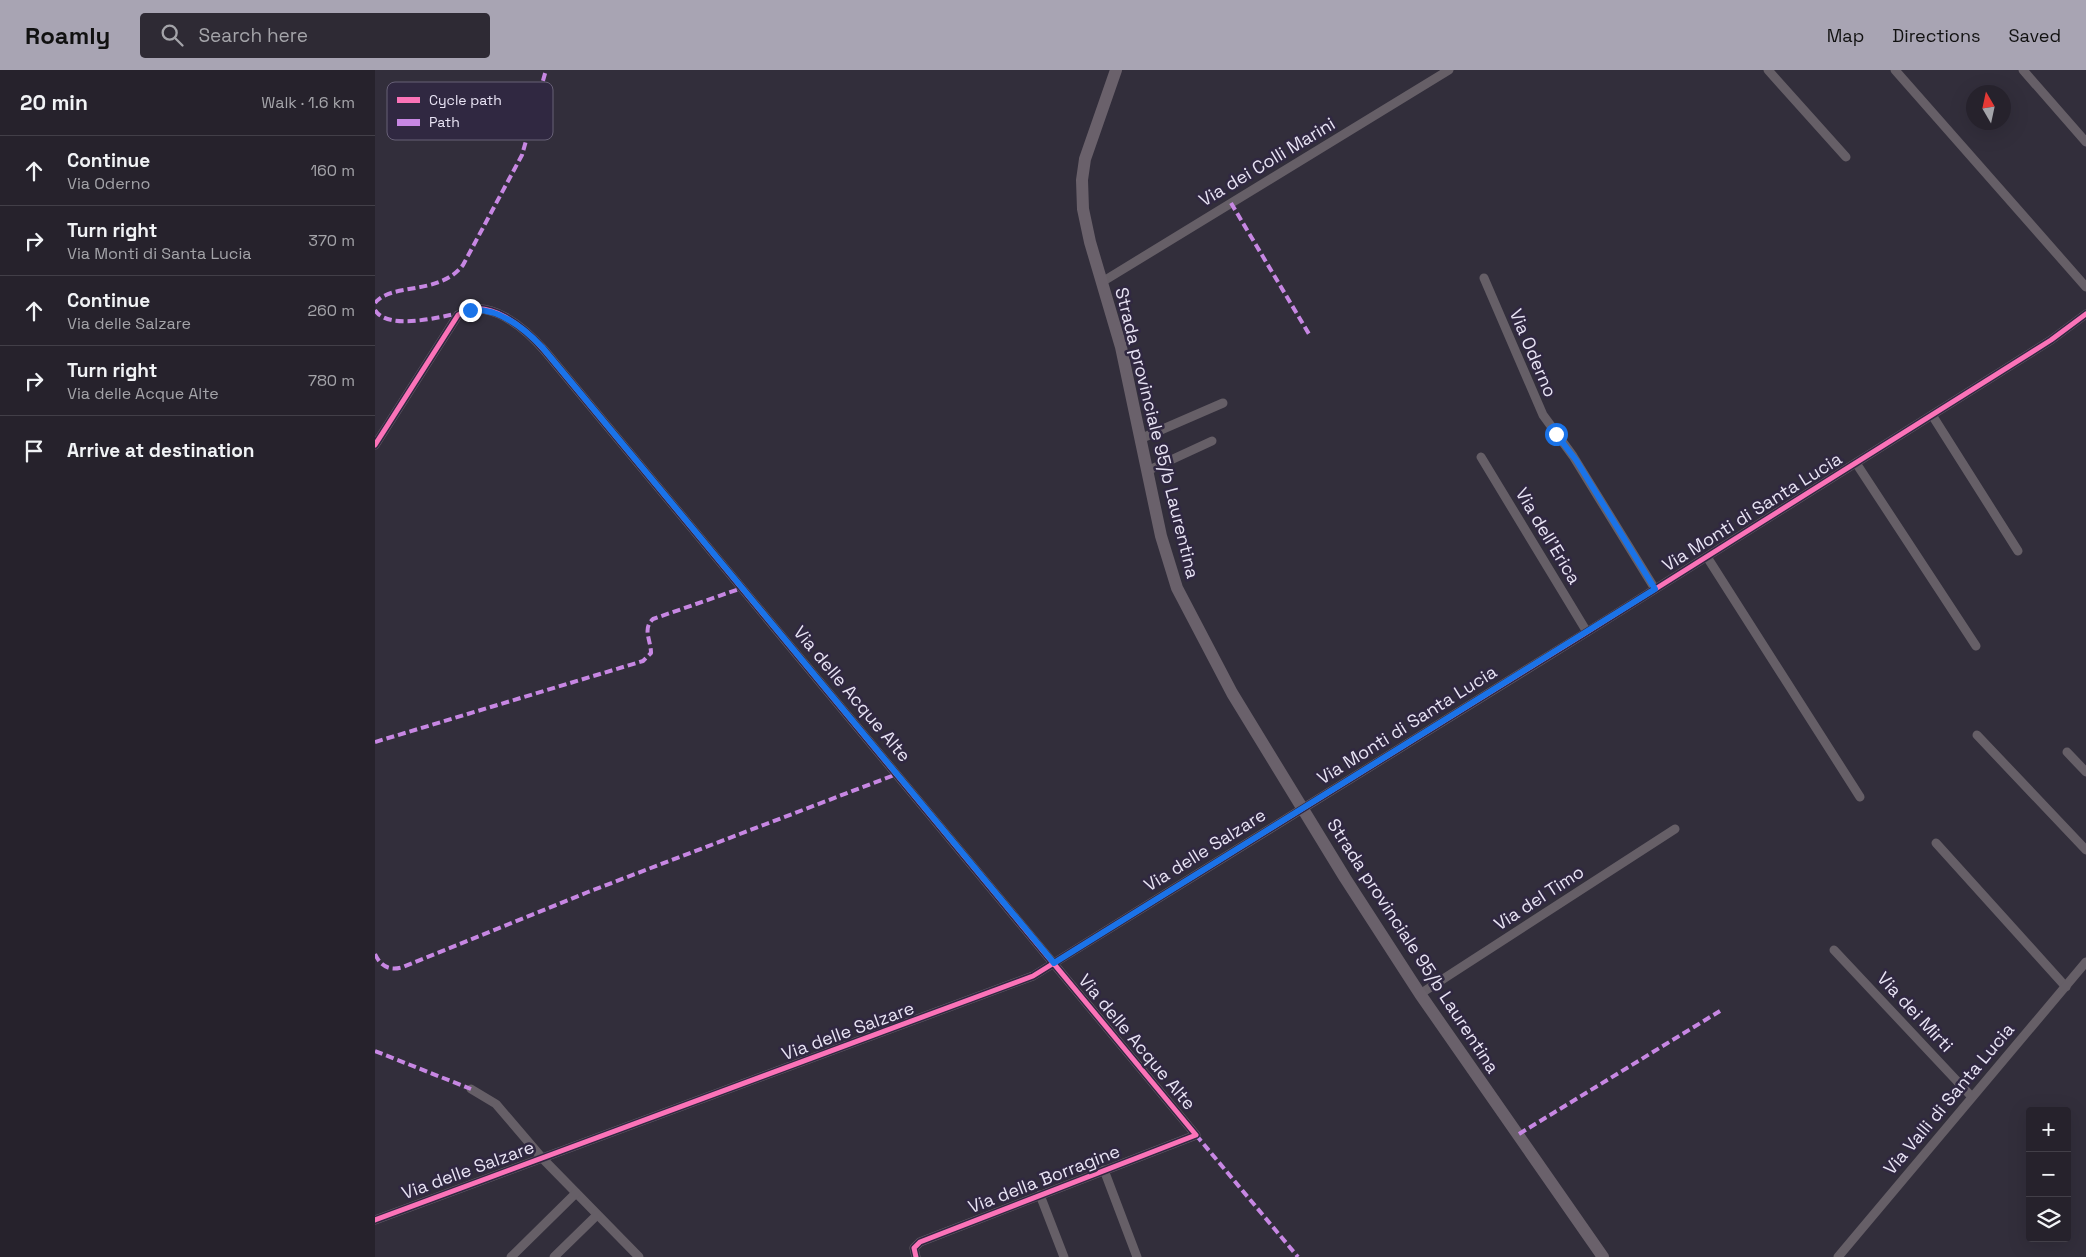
<!DOCTYPE html>
<html lang="en">
<head>
<meta charset="utf-8">
<style>
	:root { --surface:#26222c; --page:#2e2a34; --text:#f1f3f6; --muted:#a4a4a9; --line:#423f48; --accent:#a8a4b3 }
	body { margin:0; font-family:"Space Grotesk",sans-serif; background:var(--page); color:var(--text) }
	.controls { position:absolute; right:15px; bottom:15px; display:grid; overflow:hidden; border-radius:5px; box-shadow:0 5px 20px #0002 }
	.controls button { width:45px; height:45px; display:grid; place-items:center; padding:0; border:0; border-bottom:1px solid var(--line); background:var(--surface); color:var(--text); font:25px sans-serif }
	.compass { position:absolute; left:1591px; top:15px; width:45px; height:45px; border-radius:50%; background:var(--surface); box-shadow:0 5px 20px #0002; rotate:351deg }
	.stop { position:absolute; width:15px; height:15px; margin:-11px; border:4px solid #1a73e8; border-radius:50%; background:#fff }
	.stop.end { background:#1a73e8; border-color:#fff; box-shadow:0 1px 5px #0008 }
	.list { margin:0; padding:0; list-style:none }
	h2 { display:flex; justify-content:space-between; align-items:center; height:65px; margin:0; padding:0 20px; font-size:21px }
	h2 small { font-size:16px; font-weight:400; color:var(--muted) }
	.list li { display:grid; grid-template-columns:32px 1fr auto; gap:15px; align-items:center; box-sizing:border-box; height:70px; padding:0 20px; border-top:1px solid var(--line) }
	.list b { display:block; font-size:19px; white-space:nowrap }
	.list p { margin:0; font-size:16px; white-space:nowrap; color:var(--muted) }
	.list em { font-size:16px; font-style:normal; color:var(--muted) }
	.icon { flex:none; width:28px; height:28px; fill:none; stroke:currentColor; stroke-width:2; stroke-linecap:round; stroke-linejoin:round }
	.map { position:relative; flex:none; width:1711px; height:1187px; overflow:hidden }
	header { display:flex; align-items:center; gap:30px; box-sizing:border-box; height:70px; padding:0 25px; background:var(--accent); color:#111 }
	header strong { font-size:24px }
	nav { display:flex; gap:28px; margin-inline-start:auto; font-size:18px }
	.search { width:350px; height:45px; background:var(--page); display:flex; align-items:center; gap:12px; box-sizing:border-box; padding:0 18px; border-radius:5px; color:var(--muted); font-size:19px }
	main { display:flex }
	aside { flex:1; background:var(--surface) }
	.map>svg:first-child { display:block }
	.lines { fill:none; stroke-linecap:round; stroke-linejoin:round }
	.minor { stroke:#665f67; stroke-width:9 }
	.secondary { stroke:#6a616b; stroke-width:12 }
	.quiet { stroke:#c787e3; stroke-width:4; stroke-dasharray:8 4; stroke-linecap:butt }
	.cycleway-casing { stroke:#302841; stroke-width:8 }
	.cycleway { stroke:#fb73b8; stroke-width:5 }
	.route { stroke:#1a73e8; stroke-width:6 }
	.labels { text-anchor:middle; stroke-width:5; stroke-linejoin:round; paint-order:stroke }
	.street-label { font-size:18px; fill:#e8e3f4; stroke:#302841 }
	.key { fill:#302841; stroke:#676077; stroke-width:1 }
	.key-label { font-size:14px; fill:#e8e3f4 }
</style>
</head>
<body>
<header>
<strong>Roamly</strong>
<div class="search"><svg class="icon" aria-label="search" viewBox="0 0 24 24"><circle cx="10" cy="10" r="6"/><path d="M15 15l6 6"/></svg>Search here</div>
<nav><a>Map</a><a>Directions</a><a>Saved</a></nav>
</header>
<main>
<aside>
<h2>20 min<small>Walk · 1.6 km</small></h2>
<ul class="list">
<li><svg class="icon" aria-label="ahead" viewBox="0 0 24 24"><path d="M12 20V5M6 11l6-6 6 6"/></svg><div><b>Continue</b><p>Via Oderno</p></div><em>160 m</em></li>
<li><svg class="icon" aria-label="right" viewBox="0 0 24 24"><path d="M7 20v-9h11M14 6l5 5-5 5"/></svg><div><b>Turn right</b><p>Via Monti di Santa Lucia</p></div><em>370 m</em></li>
<li><svg class="icon" aria-label="ahead" viewBox="0 0 24 24"><path d="M12 20V5M6 11l6-6 6 6"/></svg><div><b>Continue</b><p>Via delle Salzare</p></div><em>260 m</em></li>
<li><svg class="icon" aria-label="right" viewBox="0 0 24 24"><path d="M7 20v-9h11M14 6l5 5-5 5"/></svg><div><b>Turn right</b><p>Via delle Acque Alte</p></div><em>780 m</em></li>
<li><svg class="icon" aria-label="arrive" viewBox="0 0 24 24"><path d="M6 21V4h12l-3 4 3 4H6"/></svg><div><b>Arrive at destination</b></div></li>
</ul>
</aside>
<div class="map">
<svg width="1711" height="1187" viewBox="0 0 1711 1187">
	<rect width="100%" height="100%" fill="#322e3b"/>
	<g class="lines">
		<!-- minor -->
		<g class="minor">
			<path d="M1393,0L1471,87"/>
			<path d="M1520,0L1711,217"/>
			<path d="M1648,0L1711,72"/>
			<path d="M1109,208L1168,345L1198,386L1280,519"/>
			<path d="M727,212L1074,0"/>
			<path d="M1557,345L1643,481"/>
			<path d="M765,369L848,333"/>
			<path d="M0,375L83,245C113,225 151,259 170,281L821,1065L545,1172L539,1178L541,1187"/>
			<path d="M1106,387L1212,562"/>
			<path d="M1481,393L1601,576"/>
			<path d="M772,401L837,371"/>
			<path d="M1332,487L1485,727"/>
			<path d="M1602,665L1711,780"/>
			<path d="M1692,682L1711,702"/>
			<path d="M1561,773L1691,917"/>
			<path d="M1459,880L1597,1027"/>
			<path d="M1045,924L1300,759"/>
			<path d="M96,1019L121,1034L168,1089L264,1187"/>
			<path d="M729,1100L762,1187"/>
			<path d="M665,1125L689,1187"/>
			<path d="M0,1150L658,906L1212,562L1676,270L1711,244"/>
			<path d="M136,1187L201,1123"/>
			<path d="M179,1187L222,1145"/>
			<path d="M1463,1187L1711,892"/>
		</g>
		<!-- secondary -->
		<path class="secondary" d="M741,0L710,89L707,110L708,139L715,172L746,277L786,466L802,518L857,623L970,808L1045,924L1228,1187"/>
		<!-- quiet -->
		<g class="quiet">
			<path d="M856,133L934,264"/>
			<path d="M0,233C17,212 64,226 88,195L147,85L171,0"/>
			<path d="M0,240C13,261 64,247 85,243"/>
			<path d="M0,672L268,591L276,583C276,570 267,559 278,549L367,518"/>
			<path d="M0,884C6,897 15,901 28,897L213,822L522,704"/>
			<path d="M0,981L96,1019"/>
			<path d="M1144,1064L1345,941"/>
			<path d="M821,1065L923,1187"/>
		</g>
		<!-- cycleway casing -->
		<g class="cycleway-casing">
			<g id="cycleway">
				<path d="M0,375L83,245C113,225 151,259 170,281L821,1065L545,1172L539,1178L541,1187"/>
				<path d="M0,1150L658,906L1212,562L1676,270L1711,244"/>
			</g>
		</g>
		<!-- cycleway -->
		<use href="#cycleway" class="cycleway"/>
	</g>
	<g class="lines">
		<!-- route -->
		<path class="route" d="M95,240C124,237 149,258 167,277L679,893L1280,519L1201,390L1181,364"/>
	</g>
	<g class="labels">
		<!-- street labels -->
		<g class="street-label">
			<text transform="translate(892 92) rotate(-31)" y="6">Via dei Colli Marini</text>
			<text transform="translate(1158 283) rotate(67)" y="6">Via Oderno</text>
			<text transform="translate(782 363) rotate(76)" y="6">Strada provinciale 95/b Laurentina</text>
			<text transform="translate(1377 442) rotate(-32)" y="6">Via Monti di Santa Lucia</text>
			<text transform="translate(1173 466) rotate(59)" y="6">Via dell'Erica</text>
			<text transform="translate(477 624) rotate(50)" y="6">Via delle Acque Alte</text>
			<text transform="translate(1032 655) rotate(-32)" y="6">Via Monti di Santa Lucia</text>
			<text transform="translate(830 780) rotate(-32)" y="6">Via delle Salzare</text>
			<text transform="translate(1164 828) rotate(-33)" y="6">Via del Timo</text>
			<text transform="translate(1038 876) rotate(57)" y="6">Strada provinciale 95/b Laurentina</text>
			<text transform="translate(1540 942) rotate(47)" y="6">Via dei Mirti</text>
			<text transform="translate(473 961) rotate(-20)" y="6">Via delle Salzare</text>
			<text transform="translate(762 972) rotate(50)" y="6">Via delle Acque Alte</text>
			<text transform="translate(1574 1029) rotate(-50)" y="6">Via Valli di Santa Lucia</text>
			<text transform="translate(93 1100) rotate(-20)" y="6">Via delle Salzare</text>
			<text transform="translate(669 1109) rotate(-21)" y="6">Via della Borragine</text>
		</g>
	</g>
	<!-- legend -->
	<rect x="12" y="12" width="166" height="58" rx="8" class="key"/>
	<rect x="22" y="27" width="23" height="6" fill="#fb73b8"/>
	<rect x="22" y="49" width="23" height="7" fill="#c787e3"/>
	<g class="key-label">
		<text x="54" y="35">Cycle path</text>
		<text x="54" y="57">Path</text>
	</g>
</svg>
<div class="controls">
<button>+</button>
<button>−</button>
<button><svg class="icon" aria-label="layers" viewBox="0 0 24 24"><path d="M12 4l9 5-9 5-9-5zM3 14l9 5 9-5"/></svg></button>
</div>
<svg class="compass" viewBox="-18 -18 36 36"><path d="M0-13l5 13h-10z" fill="#e53935"/><path d="M0 13l5-13h-10z" fill="#a4a4a9"/></svg>
<div class="stop" style="left:1181px;top:364px"></div>
<div class="stop end" style="left:95px;top:240px"></div>
</div>
</main>
</body>
</html>
